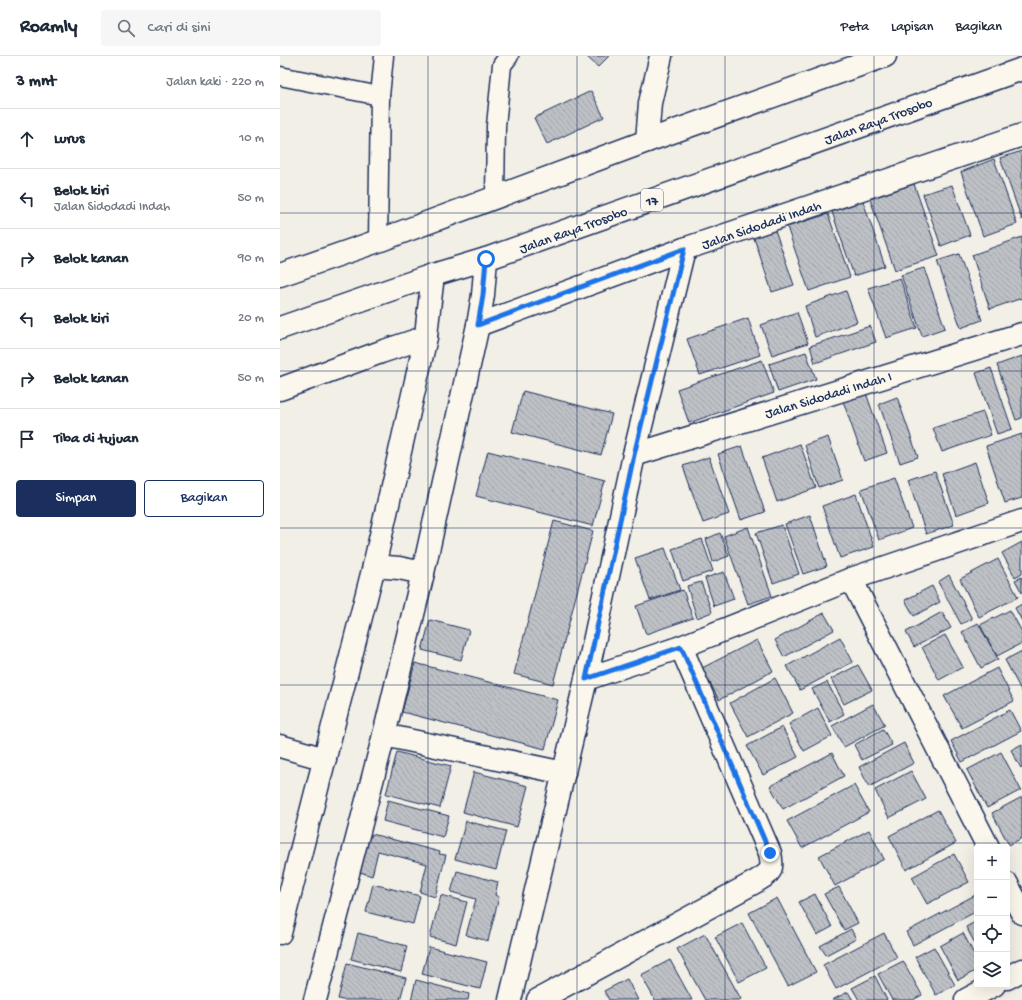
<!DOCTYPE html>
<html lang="id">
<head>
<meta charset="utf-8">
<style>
	:root { --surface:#fff; --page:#f6f6f7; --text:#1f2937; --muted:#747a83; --line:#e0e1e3; --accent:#1b2f5e }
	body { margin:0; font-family:"Gochi Hand",sans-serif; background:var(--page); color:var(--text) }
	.controls { position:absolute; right:12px; bottom:12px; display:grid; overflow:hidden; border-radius:4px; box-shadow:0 4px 16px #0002 }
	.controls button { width:36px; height:36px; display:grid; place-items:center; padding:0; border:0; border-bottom:1px solid var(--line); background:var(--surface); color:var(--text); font:20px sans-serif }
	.stop { position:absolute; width:12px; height:12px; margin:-9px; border:3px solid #1a73e8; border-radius:50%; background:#fff }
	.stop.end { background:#1a73e8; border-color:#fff; box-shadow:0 1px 4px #0008 }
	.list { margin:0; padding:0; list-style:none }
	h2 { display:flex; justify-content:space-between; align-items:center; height:52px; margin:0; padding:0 16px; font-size:17px }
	h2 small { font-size:13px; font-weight:400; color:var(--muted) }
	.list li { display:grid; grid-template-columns:26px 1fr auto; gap:12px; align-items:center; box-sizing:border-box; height:60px; padding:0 16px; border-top:1px solid var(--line) }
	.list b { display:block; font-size:15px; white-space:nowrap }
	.list p { margin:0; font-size:13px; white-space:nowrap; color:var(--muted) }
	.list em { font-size:13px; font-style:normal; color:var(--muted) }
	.actions { display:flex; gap:8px; padding:12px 16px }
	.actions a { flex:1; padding:9px 0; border:1px solid var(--accent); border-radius:4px; text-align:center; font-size:14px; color:var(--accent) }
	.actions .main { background:var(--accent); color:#fff }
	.icon { flex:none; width:22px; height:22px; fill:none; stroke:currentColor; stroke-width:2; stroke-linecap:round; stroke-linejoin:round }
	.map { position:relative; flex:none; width:742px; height:944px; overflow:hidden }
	header { display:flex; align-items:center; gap:24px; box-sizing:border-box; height:56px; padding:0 20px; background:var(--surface); border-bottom:1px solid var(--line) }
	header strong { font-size:19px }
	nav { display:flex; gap:22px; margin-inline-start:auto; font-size:14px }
	.search { width:280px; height:36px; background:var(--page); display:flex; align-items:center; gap:10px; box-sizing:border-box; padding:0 14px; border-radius:4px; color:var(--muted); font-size:15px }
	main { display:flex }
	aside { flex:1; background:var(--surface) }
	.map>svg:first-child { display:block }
	.building { fill:url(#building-back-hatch); stroke:#1b2f5e }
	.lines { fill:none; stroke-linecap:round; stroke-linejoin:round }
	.lane-casing { stroke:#1b2f5e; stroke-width:21 }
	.street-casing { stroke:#1b2f5e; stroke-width:25 }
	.highway-casing { stroke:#1b2f5e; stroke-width:25 }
	.lane { stroke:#fbf7ec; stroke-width:18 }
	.street { stroke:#fbf7ec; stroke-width:22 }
	.highway { stroke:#fbf7ec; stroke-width:22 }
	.route { stroke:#1a73e8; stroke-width:5 }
	.grid { fill:none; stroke:#1b2f5e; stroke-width:1; stroke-opacity:0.55 }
	.labels { text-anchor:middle; stroke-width:3; stroke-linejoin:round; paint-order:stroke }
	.shield { fill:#fbf7ec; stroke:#5e6b89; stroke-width:1 }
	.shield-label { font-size:13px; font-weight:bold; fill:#1b2f5e }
	.street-label { font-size:14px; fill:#1b2f5e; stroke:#fbf7ec }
</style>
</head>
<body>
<header>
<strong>Roamly</strong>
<div class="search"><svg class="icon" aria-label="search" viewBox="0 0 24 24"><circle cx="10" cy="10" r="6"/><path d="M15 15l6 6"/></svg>Cari di sini</div>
<nav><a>Peta</a><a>Lapisan</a><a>Bagikan</a></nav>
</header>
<main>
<aside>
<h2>3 mnt<small>Jalan kaki · 220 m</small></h2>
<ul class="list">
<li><svg class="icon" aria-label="ahead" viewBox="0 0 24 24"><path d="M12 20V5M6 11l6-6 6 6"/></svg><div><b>Lurus</b></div><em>10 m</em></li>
<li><svg class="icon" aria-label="left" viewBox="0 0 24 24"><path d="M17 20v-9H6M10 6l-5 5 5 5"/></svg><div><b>Belok kiri</b><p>Jalan Sidodadi Indah</p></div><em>50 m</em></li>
<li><svg class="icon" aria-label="right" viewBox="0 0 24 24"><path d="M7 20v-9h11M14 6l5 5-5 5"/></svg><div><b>Belok kanan</b></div><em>90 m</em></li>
<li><svg class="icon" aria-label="left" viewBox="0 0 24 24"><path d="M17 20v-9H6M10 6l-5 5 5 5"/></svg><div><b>Belok kiri</b></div><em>20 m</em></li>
<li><svg class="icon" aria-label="right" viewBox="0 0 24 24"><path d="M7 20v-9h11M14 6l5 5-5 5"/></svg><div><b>Belok kanan</b></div><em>50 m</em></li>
<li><svg class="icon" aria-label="arrive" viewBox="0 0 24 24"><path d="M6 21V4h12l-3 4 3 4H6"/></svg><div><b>Tiba di tujuan</b></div></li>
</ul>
<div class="actions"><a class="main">Simpan</a><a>Bagikan</a></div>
</aside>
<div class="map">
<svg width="742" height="944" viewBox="0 0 742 944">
	<defs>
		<pattern id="building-back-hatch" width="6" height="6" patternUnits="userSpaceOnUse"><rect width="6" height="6" fill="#bdc0c4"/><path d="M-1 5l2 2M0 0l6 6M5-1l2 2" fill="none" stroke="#a2a5ab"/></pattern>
	</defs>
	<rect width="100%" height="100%" fill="#f2efe6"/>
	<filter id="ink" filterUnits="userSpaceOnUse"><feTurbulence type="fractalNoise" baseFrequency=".025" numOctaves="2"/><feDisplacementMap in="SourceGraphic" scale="8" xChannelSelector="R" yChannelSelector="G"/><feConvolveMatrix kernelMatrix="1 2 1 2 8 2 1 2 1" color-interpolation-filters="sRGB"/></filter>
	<g filter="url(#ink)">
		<!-- building -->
		<g class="building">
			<path d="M306,0H329L318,11Z"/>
			<path d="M311,35L324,61L267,88L254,62Z"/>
			<path d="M742,95V164L720,102Z"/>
			<path d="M714,103L737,168L703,180L681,116Z"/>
			<path d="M634,128L659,200L615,214L590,143Z"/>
			<path d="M672,129L690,179L661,190L643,138Z"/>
			<path d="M583,145L605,210L574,220L552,156Z"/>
			<path d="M548,158L570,221L529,235L507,171Z"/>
			<path d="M494,171L514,229L492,236L473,179Z"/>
			<path d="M742,181V242L710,253L692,199Z"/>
			<path d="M679,198L702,264L681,272L657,205Z"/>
			<path d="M644,212L665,272L642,280L621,219Z"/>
			<path d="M620,222L637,272L606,282L588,232Z"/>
			<path d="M566,235L577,266L535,281L525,250Z"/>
			<path d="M517,256L528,287L492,299L481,269Z"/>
			<path d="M468,262L480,299L420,319L407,283Z"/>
			<path d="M590,270L596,286L535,307L530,290Z"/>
			<path d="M526,296L536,323L498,336L489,308Z"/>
			<path d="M742,300V362L736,364L717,309Z"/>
			<path d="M482,304L494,337L409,367L397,333Z"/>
			<path d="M711,312L732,373L717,378L696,317Z"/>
			<path d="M243,335L332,358L321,399L232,376Z"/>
			<path d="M586,337L607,397L584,405L563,345Z"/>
			<path d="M617,341L638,401L620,407L599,348Z"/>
			<path d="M703,356L711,379L662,396L653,372Z"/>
			<path d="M742,378V442L725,447L706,390Z"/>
			<path d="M548,381L563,424L539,432L525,389Z"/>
			<path d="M520,388L536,432L497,446L482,402Z"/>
			<path d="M462,390L485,456L461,464L438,398Z"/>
			<path d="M208,395L325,425L313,470L196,440Z"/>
			<path d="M429,401L449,458L423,467L403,410Z"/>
			<path d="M695,406L709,447L676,459L662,418Z"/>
			<path d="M655,415L674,469L646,478L628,424Z"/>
			<path d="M614,422L632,472L599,484L581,433Z"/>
			<path d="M576,438L594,491L560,502L542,450Z"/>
			<path d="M530,459L547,510L523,518L505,468Z"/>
			<path d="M274,465L313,475L273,628L234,618Z"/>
			<path d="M502,469L519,518L493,527L476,477Z"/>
			<path d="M468,471L492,540L468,548L444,480Z"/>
			<path d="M440,477L449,500L433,506L426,483Z"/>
			<path d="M422,483L433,515L403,525L392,493Z"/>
			<path d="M742,486V517L735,521L722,497Z"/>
			<path d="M385,492L400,534L370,544L355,502Z"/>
			<path d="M718,503L738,541L699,561L680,523Z"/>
			<path d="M444,516L454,543L434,550L425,522Z"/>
			<path d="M669,519L692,563L681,568L658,526Z"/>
			<path d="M742,521V537L735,524Z"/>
			<path d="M421,526L432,556L417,562L407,530Z"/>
			<path d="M652,530L660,546L634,560L625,544Z"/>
			<path d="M403,534L413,562L366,578L356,550Z"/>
			<path d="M742,548V565L735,552Z"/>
			<path d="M730,554L742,576V587L717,600L700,569Z"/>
			<path d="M662,556L671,572L634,591L626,576Z"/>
			<path d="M544,557L554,574L504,601L495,584Z"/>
			<path d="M150,564L189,574L181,604L142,594Z"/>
			<path d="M698,567L718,603L701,612L682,576Z"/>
			<path d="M665,579L683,611L659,624L642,591Z"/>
			<path d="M560,581L573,606L520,634L507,610Z"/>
			<path d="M477,584L493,615L439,644L422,612Z"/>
			<path d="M742,595V636L725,604Z"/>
			<path d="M135,607L278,644L265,693L122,656Z"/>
			<path d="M578,609L592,634L564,648L551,623Z"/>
			<path d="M717,612L734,645L682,672L664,640Z"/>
			<path d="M495,622L513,657L468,681L450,647Z"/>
			<path d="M547,626L564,658L550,666L532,633Z"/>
			<path d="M593,648L605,669L564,691L552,670Z"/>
			<path d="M538,652L552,680L524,695L509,668Z"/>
			<path d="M730,654L741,675L682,706L671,685Z"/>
			<path d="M502,671L518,701L483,719L467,690Z"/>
			<path d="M603,673L612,689L582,704L574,689Z"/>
			<path d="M624,687L634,707L589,731L579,711Z"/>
			<path d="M742,688V711L741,712L731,694Z"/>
			<path d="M117,696L171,710L160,752L106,738Z"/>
			<path d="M721,696L741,734L707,752L687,714Z"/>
			<path d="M552,697L564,720L503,753L490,730Z"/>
			<path d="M631,715L646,743L609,762L595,734Z"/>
			<path d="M194,716L248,730L237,771L183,756Z"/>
			<path d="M574,729L589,756L522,792L507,765Z"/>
			<path d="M742,741V782L729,789L712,757Z"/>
			<path d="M108,744L169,760L163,781L103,765Z"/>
			<path d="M658,754L676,787L626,814L609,780Z"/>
			<path d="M186,765L226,775L216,814L175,803Z"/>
			<path d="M589,774L604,803L555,830L539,800Z"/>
			<path d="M92,778L160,796L159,798L166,799L155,841L140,836L147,808L98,795L92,820L77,815L86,780L91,781Z"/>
			<path d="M674,798L689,826L647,848L632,821Z"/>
			<path d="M177,815L218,826L215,839L219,841L208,885L186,879L196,843L171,836Z"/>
			<path d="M93,828L140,840L133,868L86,856Z"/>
			<path d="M559,831L578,867L564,874L544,838Z"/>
			<path d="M535,838L552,871L537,879L519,846Z"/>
			<path d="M697,838V855L633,889L626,876Z"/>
			<path d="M161,839L187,846L176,888L150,881Z"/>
			<path d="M497,842L536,916L508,930L469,857Z"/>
			<path d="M697,865V891L686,871Z"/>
			<path d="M462,867L486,912L459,926L435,881Z"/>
			<path d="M571,873L576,883L546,899L540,890Z"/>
			<path d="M78,877L127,890L121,916L71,903Z"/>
			<path d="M604,877L617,901L556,933L543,909Z"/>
			<path d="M683,877L697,904V914L678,924L660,890Z"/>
			<path d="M425,878L461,943L459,944H425L397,893Z"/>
			<path d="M149,891L207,906L200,933L142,918Z"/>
			<path d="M654,891L675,929L656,939L635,901Z"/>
			<path d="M390,904L412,944H375L361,919Z"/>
			<path d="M623,905L642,939L633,944H612L598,918Z"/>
			<path d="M67,907L126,922L120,944H62L58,943Z"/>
			<path d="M595,920L607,944H579L572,932Z"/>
			<path d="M347,923L358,944H329L324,935Z"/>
			<path d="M136,924L189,938L188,944H131Z"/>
			<path d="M568,936L573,944H552Z"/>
		</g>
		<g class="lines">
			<!-- lane casing -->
			<g class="lane-casing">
				<g id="lane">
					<path d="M0,20L100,40"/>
					<path d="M215,142L216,70L222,9L229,0"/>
					<path d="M98,185L100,40L104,0"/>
				</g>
			</g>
			<!-- street casing -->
			<g class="street-casing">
				<g id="street">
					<path d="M367,85L370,47L381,0"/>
					<path d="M198,269L404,193L742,79"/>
					<path d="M0,333L101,296L146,281"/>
					<path d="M354,399L742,278"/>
					<path d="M94,510L119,512L143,517"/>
					<path d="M571,523L708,791"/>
					<path d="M306,623L401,591L571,523L742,465"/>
					<path d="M104,679L284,717"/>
					<path d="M0,690L45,703"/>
					<path d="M727,828L742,857"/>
					<path d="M0,877L94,510L146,281L147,270L153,219"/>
					<path d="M727,922L742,914"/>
					<path d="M35,944L104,679L143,517L198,269L203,239L206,203"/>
					<path d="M230,944L306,623L354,399L404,193"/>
					<path d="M258,944L475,826C490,817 494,815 490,797L401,591"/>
					<path d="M686,944L714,929"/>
				</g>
			</g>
			<!-- highway casing -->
			<g class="highway-casing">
				<g id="highway">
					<path d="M0,219L98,185L367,85L605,0"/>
					<path d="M0,272L153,219L206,203L742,13"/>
				</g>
			</g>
			<!-- lane -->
			<use href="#lane" class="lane"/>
			<!-- street -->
			<use href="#street" class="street"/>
			<!-- highway -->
			<use href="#highway" class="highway"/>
		</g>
	</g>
	<g class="lines" filter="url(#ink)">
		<!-- route -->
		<path class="route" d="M206,203L203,239L198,269L404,193L354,399L306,623L401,591L490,797"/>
	</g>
	<!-- grid -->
	<path class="grid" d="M148,0V944M297,0V944M445,0V944M594,0V944M0,157H742M0,315H742M0,472H742M0,629H742M0,787H742"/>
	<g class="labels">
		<!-- shield labels -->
		<rect class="shield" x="361" y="133" width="22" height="22" rx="3"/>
		<g class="shield-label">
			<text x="372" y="149">17</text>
		</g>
		<!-- street labels -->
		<g class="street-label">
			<text transform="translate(598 64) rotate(-20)" y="5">Jalan Raya Trosobo</text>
			<text transform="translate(481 168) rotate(-19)" y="5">Jalan Sidodadi Indah</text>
			<text transform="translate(293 173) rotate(-20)" y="5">Jalan Raya Trosobo</text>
			<text transform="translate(548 338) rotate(-17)" y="5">Jalan Sidodadi Indah I</text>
		</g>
	</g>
</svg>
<div class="controls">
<button>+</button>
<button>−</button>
<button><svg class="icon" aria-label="locate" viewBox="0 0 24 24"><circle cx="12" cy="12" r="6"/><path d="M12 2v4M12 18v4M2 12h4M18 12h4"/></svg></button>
<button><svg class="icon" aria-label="layers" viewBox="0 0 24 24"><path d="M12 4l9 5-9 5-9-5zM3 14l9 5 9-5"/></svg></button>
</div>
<div class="stop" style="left:206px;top:203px"></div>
<div class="stop end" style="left:490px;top:797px"></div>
</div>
</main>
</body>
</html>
